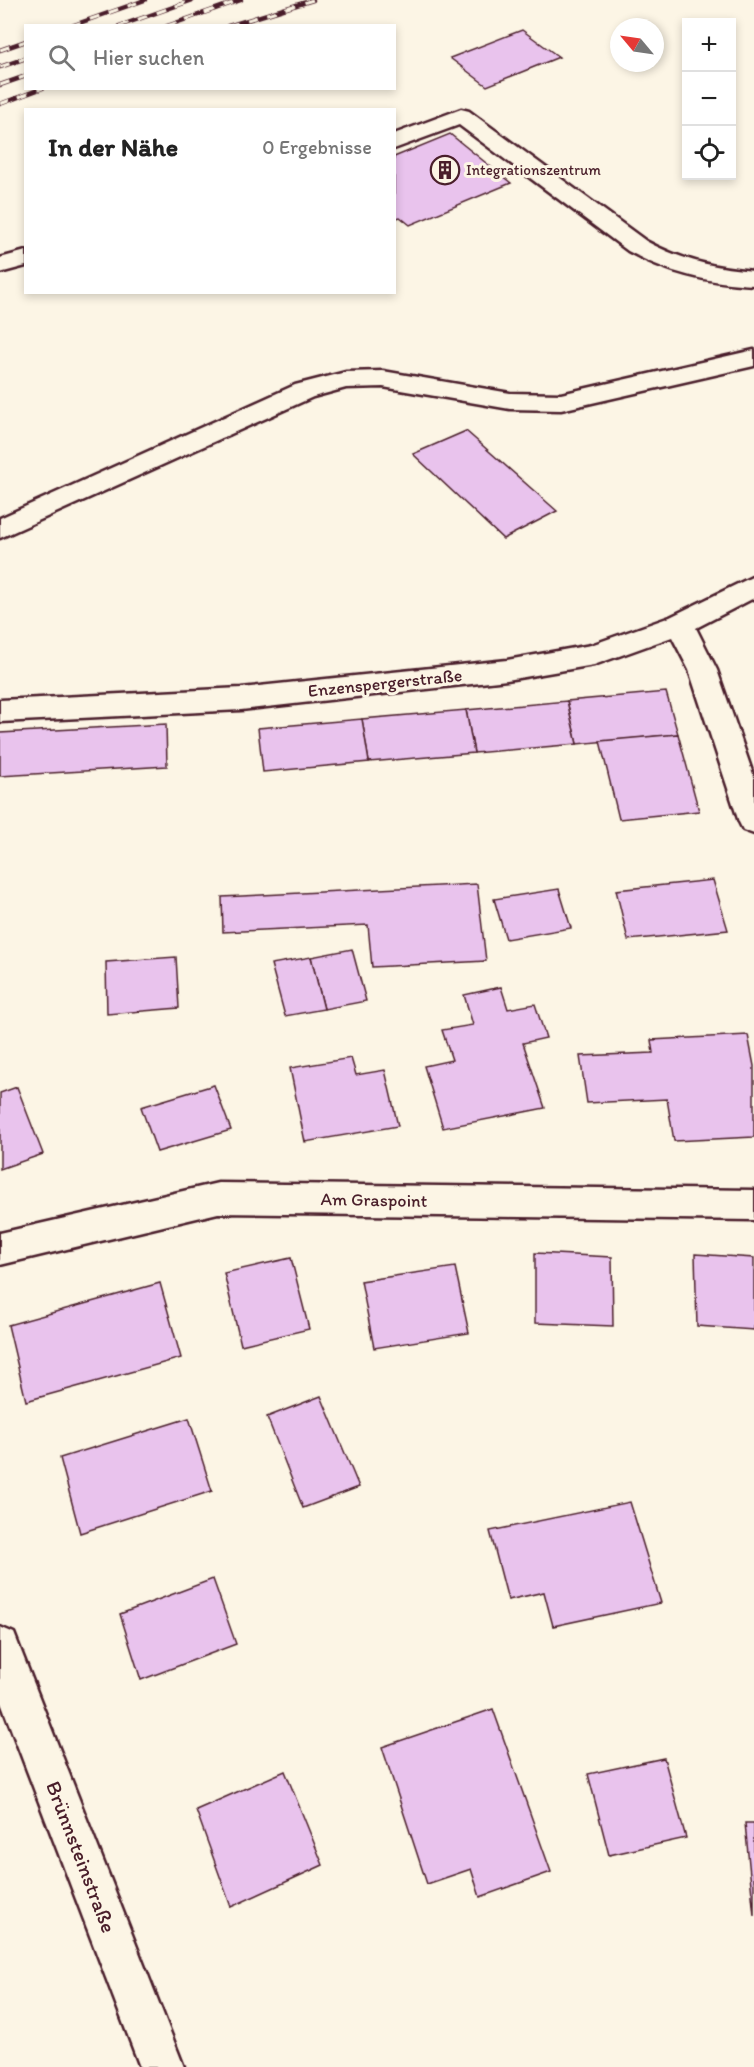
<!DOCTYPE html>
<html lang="de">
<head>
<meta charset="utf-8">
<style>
	:root { --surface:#fff; --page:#f6f6f6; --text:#222; --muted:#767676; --line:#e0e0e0 }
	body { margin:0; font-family:Itim,sans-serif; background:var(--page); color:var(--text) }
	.controls { position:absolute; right:18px; top:18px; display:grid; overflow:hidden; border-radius:0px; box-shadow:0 3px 9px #0003 }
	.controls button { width:54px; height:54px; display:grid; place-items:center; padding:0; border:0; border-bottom:2px solid var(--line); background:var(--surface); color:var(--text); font:30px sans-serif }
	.compass { position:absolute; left:610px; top:18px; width:54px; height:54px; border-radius:50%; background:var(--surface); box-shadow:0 3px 9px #0003; rotate:299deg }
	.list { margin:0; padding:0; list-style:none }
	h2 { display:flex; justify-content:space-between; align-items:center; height:78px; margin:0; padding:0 24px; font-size:26px }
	h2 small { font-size:20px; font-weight:400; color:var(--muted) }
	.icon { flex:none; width:33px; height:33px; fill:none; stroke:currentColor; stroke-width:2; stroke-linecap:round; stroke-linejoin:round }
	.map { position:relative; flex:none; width:754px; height:2067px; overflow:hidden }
	.search { position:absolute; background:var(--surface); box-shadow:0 3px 9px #0003; left:24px; top:24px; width:372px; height:66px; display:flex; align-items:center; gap:15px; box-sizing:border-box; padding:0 21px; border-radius:0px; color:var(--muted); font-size:22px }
	.panel { position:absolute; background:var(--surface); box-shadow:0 3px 9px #0003; left:24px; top:108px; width:372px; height:186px; border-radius:0px }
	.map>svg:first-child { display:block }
	.building { fill:#e9c3ed; stroke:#4a1f2b; stroke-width:1.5 }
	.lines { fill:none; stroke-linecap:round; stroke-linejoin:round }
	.minor-casing { stroke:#4a1f2b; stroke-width:5 }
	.minor { fill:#fcf5e5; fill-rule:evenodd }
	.rail-casing { stroke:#4a1f2b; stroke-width:4.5 }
	.rail { stroke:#fcf5e5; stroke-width:3; stroke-dasharray:10; stroke-linecap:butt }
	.labels { text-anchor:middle; stroke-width:6; stroke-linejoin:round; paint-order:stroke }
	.far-poi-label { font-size:15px; fill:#4a1f2b; stroke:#fcf5e5; text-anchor:start }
	.street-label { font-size:18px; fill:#4a1f2b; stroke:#fcf5e5 }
	.near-street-label { font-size:21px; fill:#4a1f2b; stroke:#fcf5e5 }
</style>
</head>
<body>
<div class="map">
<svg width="754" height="2067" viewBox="0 0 754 2067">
	<rect width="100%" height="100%" fill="#fcf5e5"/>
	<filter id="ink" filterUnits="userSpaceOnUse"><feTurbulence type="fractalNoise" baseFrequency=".0167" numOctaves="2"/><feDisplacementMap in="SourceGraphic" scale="12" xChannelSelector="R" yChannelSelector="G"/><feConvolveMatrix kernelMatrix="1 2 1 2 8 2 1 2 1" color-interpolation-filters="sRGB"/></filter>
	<g filter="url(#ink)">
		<!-- building -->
		<g class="building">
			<path d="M522,30L559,57L487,86L450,58Z"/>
			<path d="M450,134L511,183L410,225L400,217L394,219V157Z"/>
			<path d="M466,431L557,511L503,539L413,454Z"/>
			<path d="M666,692L678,734L577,744L567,701Z"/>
			<path d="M567,701L577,744L474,753L466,710Z"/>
			<path d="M466,710L474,753L369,762L362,719Z"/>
			<path d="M362,719L369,762L263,772L258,728Z"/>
			<path d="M166,724L167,766L0,776V733Z"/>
			<path d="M678,734L699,811L619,819L600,741Z"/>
			<path d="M713,880L728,930L628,940L616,890Z"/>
			<path d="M477,884L486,961L372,967L368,925L223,932L222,897Z"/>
			<path d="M559,889L571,928L506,939L494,899Z"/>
			<path d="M352,949L366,1001L324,1009L311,957Z"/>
			<path d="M176,957L179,1008L107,1014L106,962Z"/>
			<path d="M311,957L324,1009L285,1016L271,964Z"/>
			<path d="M501,987L508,1009L535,1004L546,1038L523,1043L545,1108L443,1128L424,1066L452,1060L442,1030L473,1025L464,995Z"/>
			<path d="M748,1035L754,1066V1137L674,1141L667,1099L587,1103L580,1056L653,1053L651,1040Z"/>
			<path d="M351,1058L356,1075L385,1070L398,1126L305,1142L290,1068Z"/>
			<path d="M214,1085L231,1130L157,1152L141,1107Z"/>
			<path d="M17,1087L43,1154L0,1169V1093Z"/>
			<path d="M535,1253L612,1257L613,1326L535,1323Z"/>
			<path d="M695,1254L754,1258V1330L697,1326Z"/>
			<path d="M291,1258L309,1329L241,1345L224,1273Z"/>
			<path d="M455,1267L469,1333L374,1348L361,1281Z"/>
			<path d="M160,1283L181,1358L26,1401L8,1325Z"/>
			<path d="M321,1396L359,1487L303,1508L267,1417Z"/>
			<path d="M189,1418L212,1491L80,1533L60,1458Z"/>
			<path d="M630,1502L661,1603L553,1626L544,1592L508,1600L490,1531Z"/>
			<path d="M213,1579L236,1644L141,1680L120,1614Z"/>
			<path d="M493,1709L551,1872L480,1897L471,1869L427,1884L382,1747Z"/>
			<path d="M664,1758L686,1838L609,1855L588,1774Z"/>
			<path d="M285,1771L323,1865L231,1907L196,1810Z"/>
			<path d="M745,1823H754V1916Z"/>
		</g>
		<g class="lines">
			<!-- minor casing -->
			<g class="minor-casing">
				<g id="minor">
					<path d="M461,109L469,111L646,241C681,260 714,268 754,271V285C709,283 668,273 628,251L459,125L394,149V134Z"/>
					<path d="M26,251V266L0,273V258Z"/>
					<path d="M754,350V366L561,410L510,409L383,387L346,388L313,397L0,538V518L295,385L346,372L383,371L510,393L561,394Z"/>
					<path d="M754,576V598L696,628L717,670L754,777V834L743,830L739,822L689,670L672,637L594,665L507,680L241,710L0,722V700L241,688L507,660L591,645L670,617Z"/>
					<path d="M218,1183L754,1190V1220L218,1213L0,1265V1233Z"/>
					<path d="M0,1627L14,1633L184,2067H140L0,1700Z"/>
				</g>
			</g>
			<!-- minor -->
			<use href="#minor" class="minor"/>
			<!-- rail casing -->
			<g class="rail-casing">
				<g id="rail">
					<path d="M71,26L145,0"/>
					<path d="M119,26L193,0"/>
					<path d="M167,26L241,0"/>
					<path d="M228,26L313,0"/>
					<path d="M0,50L26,41"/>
					<path d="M0,67L26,58"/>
					<path d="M0,85L26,76"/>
					<path d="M0,104L43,88"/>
				</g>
			</g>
			<!-- rail -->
			<use href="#rail" class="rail"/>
		</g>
	</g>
	<!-- icons -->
	<defs>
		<g id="building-ring" transform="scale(1.5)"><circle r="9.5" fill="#fcf5e5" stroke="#4a1f2b" stroke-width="1.5"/><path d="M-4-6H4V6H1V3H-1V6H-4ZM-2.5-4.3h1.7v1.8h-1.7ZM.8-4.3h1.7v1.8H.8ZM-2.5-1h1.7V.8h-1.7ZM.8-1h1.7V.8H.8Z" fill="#4a1f2b"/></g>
	</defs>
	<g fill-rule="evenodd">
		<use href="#building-ring" x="445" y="170"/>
	</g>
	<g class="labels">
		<!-- far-poi labels -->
		<g class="far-poi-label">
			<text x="466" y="175">Integrationszentrum</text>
		</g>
		<!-- street labels -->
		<g class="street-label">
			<text transform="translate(385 683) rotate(-6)" y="6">Enzenspergerstraße</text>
			<text transform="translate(374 1200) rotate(1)" y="6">Am Graspoint</text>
		</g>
		<!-- near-street labels -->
		<g class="near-street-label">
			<text transform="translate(81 1857) rotate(69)" y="7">Brünnsteinstraße</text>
		</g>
	</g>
</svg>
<div class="controls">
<button>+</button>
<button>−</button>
<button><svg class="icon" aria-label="locate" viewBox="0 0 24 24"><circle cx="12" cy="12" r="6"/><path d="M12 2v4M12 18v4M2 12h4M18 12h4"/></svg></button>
</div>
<svg class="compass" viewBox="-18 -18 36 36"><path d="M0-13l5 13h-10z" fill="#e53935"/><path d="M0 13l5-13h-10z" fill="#767676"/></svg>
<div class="search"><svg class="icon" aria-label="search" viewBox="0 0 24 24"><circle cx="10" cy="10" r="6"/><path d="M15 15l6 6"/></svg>Hier suchen</div>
<section class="panel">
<h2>In der Nähe<small>0 Ergebnisse</small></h2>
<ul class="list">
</ul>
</section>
</div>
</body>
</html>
